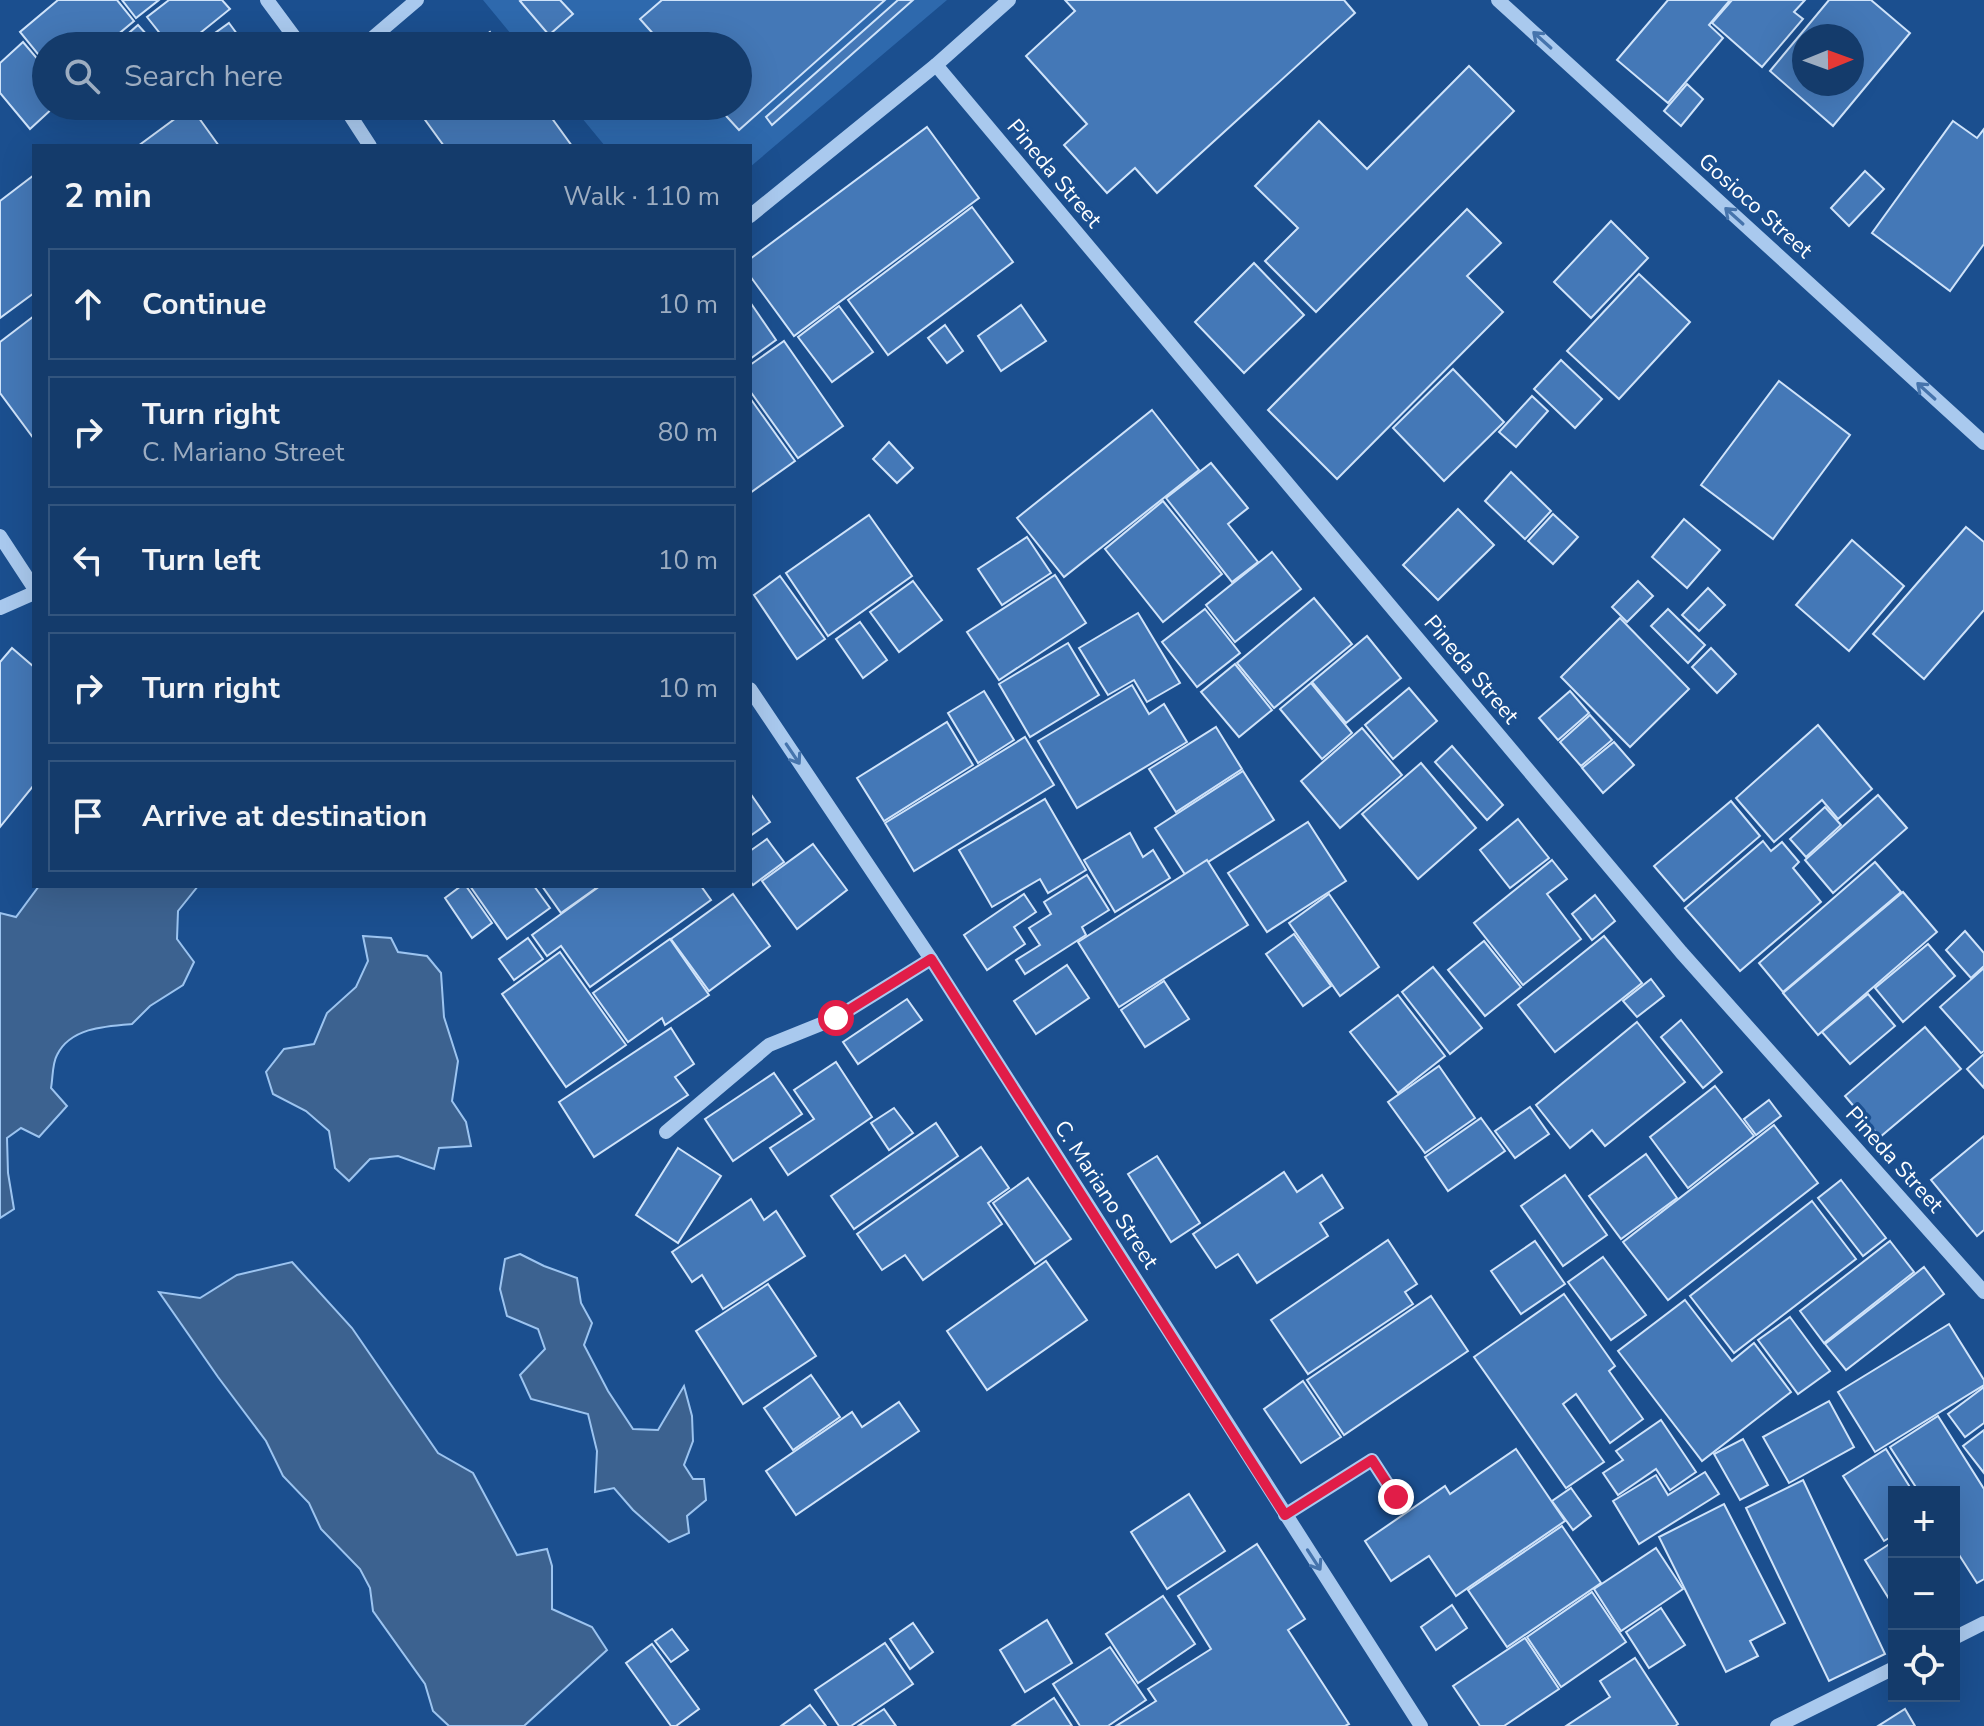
<!DOCTYPE html>
<html lang="en">
<head>
<meta charset="utf-8">
<style>
	:root { --surface:#143b6b; --page:#214673; --text:#f1f3f6; --muted:#9dadc1; --line:#33557e }
	body { margin:0; font-family:"Nunito Sans",sans-serif; background:var(--page); color:var(--text) }
	.controls { position:absolute; right:24px; bottom:24px; display:grid; overflow:hidden; border-radius:0px; box-shadow:0 8px 32px #0002 }
	.controls button { width:72px; height:72px; display:grid; place-items:center; padding:0; border:0; border-bottom:2px solid var(--line); background:var(--surface); color:var(--text); font:40px sans-serif }
	.compass { position:absolute; left:1792px; top:24px; width:72px; height:72px; border-radius:50%; background:var(--surface); box-shadow:0 8px 32px #0002; rotate:89deg }
	.stop { position:absolute; width:24px; height:24px; margin:-18px; border:6px solid #e11d48; border-radius:50%; background:#fff }
	.stop.end { background:#e11d48; border-color:#fff; box-shadow:0 2px 8px #0008 }
	.list { margin:0; padding:0; list-style:none }
	h2 { display:flex; justify-content:space-between; align-items:center; height:104px; margin:0; padding:0 32px; font-size:34px }
	h2 small { font-size:26px; font-weight:400; color:var(--muted) }
	.list li { display:grid; grid-template-columns:52px 1fr auto; gap:24px; align-items:center; box-sizing:border-box; height:112px; margin:0 16px 16px; padding:0 16px; border:2px solid var(--line); border-radius:0px }
	.list b { display:block; font-size:30px; white-space:nowrap }
	.list p { margin:0; font-size:26px; white-space:nowrap; color:var(--muted) }
	.list em { font-size:26px; font-style:normal; color:var(--muted) }
	.icon { flex:none; width:44px; height:44px; fill:none; stroke:currentColor; stroke-width:2; stroke-linecap:round; stroke-linejoin:round }
	.map { position:relative; flex:none; width:1984px; height:1726px; overflow:hidden }
	.search { position:absolute; background:var(--surface); box-shadow:0 8px 32px #0002; left:32px; top:32px; width:720px; height:88px; display:flex; align-items:center; gap:20px; box-sizing:border-box; padding:0 28px; border-radius:44px; color:var(--muted); font-size:30px }
	.panel { position:absolute; background:var(--surface); box-shadow:0 8px 32px #0002; left:32px; top:144px; width:720px; height:744px; border-radius:0px }
	.map>svg:first-child { display:block }
	.green { fill:#2e69ad }
	.water { fill:#3c6290; stroke:#9cc4f0; stroke-width:2 }
	.building { fill:#4478b7; stroke:#cfe3fa; stroke-width:2; fill-rule:evenodd }
	.lines { fill:none; stroke-linecap:round; stroke-linejoin:round }
	.minor { stroke:#a9c9ee; stroke-width:14 }
	.oneway { stroke:#4674ac }
	.route { stroke:#e11d48; stroke-width:10 }
	.labels { text-anchor:middle; stroke-width:7; stroke-linejoin:round; paint-order:stroke }
	.street-label { font-size:22px; fill:#fff; stroke:#1b4f8f }
</style>
</head>
<body>
<div class="map">
<svg width="1984" height="1726" viewBox="0 0 1984 1726">
	<rect width="100%" height="100%" fill="#1b4f8f"/>
	<!-- green -->
	<path class="green" d="M483,0H947L750,167V146H605L572,106H738V46H521Z"/>
	<!-- water -->
	<g class="water">
		<path d="M39,886H198L178,911L177,939L194,962L183,985L150,1006L132,1024C105,1026 70,1028 57,1055C52,1064 53,1078 51,1088L67,1106L39,1137L21,1128L7,1138L8,1173L14,1209L0,1218V913L16,917Z"/>
		<path d="M363,936L391,938L398,952L427,956L441,973L444,1017L458,1061L452,1101L466,1122L471,1146L439,1148L434,1169L398,1156L370,1159L349,1181L335,1168L329,1131L306,1111L273,1094L266,1072L284,1049L314,1044L327,1013L356,987L368,961Z"/>
		<path d="M520,1254L544,1266L577,1278L581,1303L592,1323L584,1345L608,1391L633,1429L658,1430L684,1386L692,1416L693,1441L684,1465L693,1479H704L706,1500L687,1516L689,1533L669,1542L633,1510L614,1488L595,1492L597,1451L588,1414L531,1399L520,1375L545,1349L538,1329L507,1316L500,1289L505,1259Z"/>
		<path d="M292,1262L352,1328L438,1453L473,1473L517,1555L547,1549L552,1566V1609L592,1627L607,1650L524,1726H449L433,1711L425,1684L373,1611L370,1588L360,1569L321,1529L309,1503L283,1476L266,1441L218,1377L159,1292L200,1298L237,1275Z"/>
	</g>
	<!-- building -->
	<g class="building">
		<path d="M58,0H117L134,21L104,46H46V64L20,32Z"/>
		<path d="M122,0H159L136,18Z"/>
		<path d="M169,0H222L230,9L184,46H170L147,17Z"/>
		<path d="M522,0H560L573,14L549,35L520,1Z"/>
		<path d="M662,0H885L739,130L717,106H738V46H664L640,19Z"/>
		<path d="M898,0H913L772,125L766,117Z"/>
		<path d="M1065,0H1344L1355,13L1157,193L1135,168L1107,193L1064,145L1087,124L1026,56L1075,11Z"/>
		<path d="M1668,0H1730L1709,25L1723,38L1668,103L1617,60Z"/>
		<path d="M1732,0H1805L1794,12L1803,19L1762,67L1712,23Z"/>
		<path d="M1829,0H1871L1910,33L1833,126L1770,71ZM1804,36H1852V84H1804Z"/>
		<path d="M229,23L243,42L238,46H226L215,33Z"/>
		<path d="M138,25L157,46H114Z"/>
		<path d="M490,32L500,46H471Z"/>
		<path d="M23,42L46,69V106H55L30,129L0,93V63Z"/>
		<path d="M1469,66L1514,111L1316,312L1265,261L1298,228L1255,186L1319,121L1367,169Z"/>
		<path d="M1687,84L1703,99L1681,126L1664,111Z"/>
		<path d="M415,106H543L572,146H444Z"/>
		<path d="M191,107L219,146H138Z"/>
		<path d="M1953,121L1977,138L1984,129V244L1950,291L1872,233Z"/>
		<path d="M927,127L979,198L794,336L750,276V259Z"/>
		<path d="M1865,171L1884,189L1849,226L1831,208Z"/>
		<path d="M34,175V293L0,318V201Z"/>
		<path d="M972,207L1013,262L888,355L848,300Z"/>
		<path d="M1467,209L1501,243L1467,276L1503,312L1337,479L1268,410Z"/>
		<path d="M1611,221L1648,258L1591,318L1554,282Z"/>
		<path d="M1254,263L1304,315L1244,373L1195,322Z"/>
		<path d="M1639,274L1690,322L1619,399L1567,351Z"/>
		<path d="M750,302L776,340L750,359Z"/>
		<path d="M1021,305L1046,341L1001,371L978,336Z"/>
		<path d="M839,306L873,352L832,382L798,337Z"/>
		<path d="M34,316V439L0,393V342Z"/>
		<path d="M945,325L963,351L947,363L928,338Z"/>
		<path d="M784,341L843,426L798,458L750,391V365Z"/>
		<path d="M1561,360L1602,399L1575,428L1534,389Z"/>
		<path d="M1453,369L1504,422L1444,481L1393,428Z"/>
		<path d="M1779,381L1850,435L1773,539L1701,485Z"/>
		<path d="M1532,396L1548,411L1516,447L1499,432Z"/>
		<path d="M750,398L795,461L750,493Z"/>
		<path d="M1152,410L1199,470L1064,577L1017,518Z"/>
		<path d="M889,442L913,468L897,483L873,459Z"/>
		<path d="M1211,463L1248,508L1228,524L1258,562L1232,582L1166,498Z"/>
		<path d="M1511,472L1551,511L1525,539L1485,501Z"/>
		<path d="M1163,501L1222,574L1163,622L1105,549Z"/>
		<path d="M1458,509L1494,545L1438,600L1403,565Z"/>
		<path d="M1553,514L1578,537L1553,564L1528,541Z"/>
		<path d="M869,515L912,576L828,636L786,573Z"/>
		<path d="M1684,519L1720,550L1687,588L1652,557Z"/>
		<path d="M1966,527L1984,542V610L1924,679L1873,634Z"/>
		<path d="M1027,537L1051,573L1002,605L978,569Z"/>
		<path d="M1852,540L1904,586L1849,651L1796,605Z"/>
		<path d="M1272,552L1301,589L1235,642L1206,605Z"/>
		<path d="M1055,575L1086,623L999,680L967,632Z"/>
		<path d="M780,576L825,639L797,659L754,595Z"/>
		<path d="M913,581L942,620L899,652L870,612Z"/>
		<path d="M1638,581L1653,596L1627,622L1612,607Z"/>
		<path d="M1708,588L1725,605L1699,631L1682,615Z"/>
		<path d="M1314,598L1352,644L1274,708L1237,663Z"/>
		<path d="M1205,609L1240,653L1197,687L1162,642Z"/>
		<path d="M1668,609L1705,645L1688,663L1651,626Z"/>
		<path d="M1138,613L1180,683L1147,702L1134,680L1108,695L1079,648Z"/>
		<path d="M1620,618L1689,689L1630,747L1561,677Z"/>
		<path d="M860,622L887,660L863,678L836,639Z"/>
		<path d="M1367,636L1401,678L1346,723L1312,682Z"/>
		<path d="M1068,643L1099,695L1030,737L999,684Z"/>
		<path d="M12,648L34,667V785L0,827V662Z"/>
		<path d="M1711,648L1736,674L1717,693L1692,667Z"/>
		<path d="M1235,664L1272,710L1239,737L1201,692Z"/>
		<path d="M1311,683L1352,733L1322,759L1280,709Z"/>
		<path d="M1132,685L1149,714L1164,704L1187,742L1077,808L1038,741Z"/>
		<path d="M1409,688L1437,721L1393,759L1365,725Z"/>
		<path d="M984,691L1014,740L978,763L948,713Z"/>
		<path d="M1570,691L1589,713L1558,740L1539,718Z"/>
		<path d="M1590,715L1612,740L1581,766L1560,742Z"/>
		<path d="M947,722L973,765L884,821L857,778Z"/>
		<path d="M1818,725L1872,789L1838,819L1822,800L1774,842L1736,798Z"/>
		<path d="M1216,727L1242,769L1176,812L1149,769Z"/>
		<path d="M1362,728L1402,775L1340,828L1301,781Z"/>
		<path d="M1025,737L1054,785L914,871L885,823Z"/>
		<path d="M1614,742L1634,765L1603,793L1582,768Z"/>
		<path d="M1452,746L1503,805L1487,820L1435,762Z"/>
		<path d="M1421,763L1476,828L1418,879L1362,814Z"/>
		<path d="M1243,771L1274,820L1186,876L1155,828Z"/>
		<path d="M750,793L770,822L750,836Z"/>
		<path d="M1878,795L1907,828L1833,893L1805,860Z"/>
		<path d="M1045,799L1086,870L1048,893L1040,879L992,907L959,850Z"/>
		<path d="M1731,801L1760,836L1684,901L1654,866Z"/>
		<path d="M1825,807L1841,825L1806,857L1790,839Z"/>
		<path d="M1518,819L1549,858L1510,888L1480,850Z"/>
		<path d="M1308,822L1346,881L1267,932L1228,873Z"/>
		<path d="M1130,833L1143,857L1153,850L1170,878L1115,912L1084,860Z"/>
		<path d="M767,839L784,862L753,885L750,881V851Z"/>
		<path d="M1763,841L1771,851L1782,842L1799,862L1793,868L1821,902L1740,971L1685,908Z"/>
		<path d="M813,844L847,890L797,929L762,881Z"/>
		<path d="M1207,860L1248,925L1119,1007L1078,942Z"/>
		<path d="M1552,860L1567,879L1547,894L1581,939L1523,985L1474,923Z"/>
		<path d="M1875,862L1901,892L1783,992L1759,963Z"/>
		<path d="M1087,875L1109,910L1082,927L1086,935L1025,974L1016,960L1040,945L1029,928L1051,914L1044,902Z"/>
		<path d="M461,886H466L492,923L472,938L445,898Z"/>
		<path d="M470,886H534L550,908L507,939Z"/>
		<path d="M542,886H599L561,913Z"/>
		<path d="M600,886H701L711,900L590,987L561,946L547,956L532,935Z"/>
		<path d="M1903,892L1937,932L1818,1035L1783,993Z"/>
		<path d="M733,894L770,946L709,991L671,939Z"/>
		<path d="M1024,894L1036,912L1014,927L1025,944L987,970L964,935Z"/>
		<path d="M1329,894L1379,967L1340,996L1289,923Z"/>
		<path d="M1595,895L1615,921L1592,940L1572,914Z"/>
		<path d="M1965,931L1984,953V966L1971,978L1946,950Z"/>
		<path d="M1294,934L1331,986L1303,1006L1266,954Z"/>
		<path d="M1604,936L1642,983L1555,1052L1518,1005Z"/>
		<path d="M528,938L543,959L514,980L499,959Z"/>
		<path d="M670,939L709,995L665,1025L662,1018L628,1042L593,993Z"/>
		<path d="M1484,941L1521,987L1485,1016L1448,970Z"/>
		<path d="M1928,944L1955,976L1903,1022L1875,988Z"/>
		<path d="M560,952L626,1045L566,1087L502,994Z"/>
		<path d="M1067,965L1089,998L1036,1034L1014,1001Z"/>
		<path d="M1433,967L1482,1028L1450,1054L1402,992Z"/>
		<path d="M1984,968V1051L1981,1053L1940,1007Z"/>
		<path d="M1651,979L1664,996L1637,1017L1623,1001Z"/>
		<path d="M1164,981L1189,1019L1145,1047L1121,1010Z"/>
		<path d="M1868,994L1895,1026L1850,1064L1822,1032Z"/>
		<path d="M1398,995L1445,1056L1398,1093L1350,1032Z"/>
		<path d="M907,999L922,1020L858,1064L843,1042Z"/>
		<path d="M1681,1020L1722,1072L1703,1088L1661,1037Z"/>
		<path d="M1637,1022L1685,1082L1605,1146L1592,1130L1570,1148L1536,1105Z"/>
		<path d="M1925,1027L1961,1069L1880,1137L1845,1096Z"/>
		<path d="M671,1028L694,1064L675,1077L688,1095L594,1157L559,1102Z"/>
		<path d="M1984,1054V1088L1967,1069Z"/>
		<path d="M836,1062L872,1117L788,1175L770,1148L814,1119L794,1090Z"/>
		<path d="M1439,1066L1475,1118L1425,1153L1388,1102Z"/>
		<path d="M774,1073L802,1114L733,1161L705,1119Z"/>
		<path d="M1715,1086L1754,1136L1688,1188L1650,1137Z"/>
		<path d="M1769,1100L1781,1116L1756,1135L1744,1119Z"/>
		<path d="M1530,1107L1549,1134L1515,1158L1495,1131Z"/>
		<path d="M894,1108L913,1133L889,1150L871,1123Z"/>
		<path d="M1481,1118L1505,1151L1448,1191L1425,1157Z"/>
		<path d="M936,1123L958,1156L854,1229L831,1196Z"/>
		<path d="M1774,1125L1818,1183L1668,1300L1623,1242Z"/>
		<path d="M1984,1136V1230L1977,1236L1931,1180Z"/>
		<path d="M981,1147L1009,1188L988,1203L1002,1224L923,1280L905,1255L882,1270L857,1234Z"/>
		<path d="M678,1148L721,1176L678,1243L636,1215Z"/>
		<path d="M1646,1154L1677,1198L1621,1239L1589,1196Z"/>
		<path d="M1157,1156L1200,1223L1171,1242L1128,1174Z"/>
		<path d="M1284,1172L1297,1192L1322,1175L1343,1208L1320,1223L1328,1236L1257,1283L1238,1254L1216,1268L1193,1234Z"/>
		<path d="M1565,1175L1607,1235L1563,1266L1521,1206Z"/>
		<path d="M1028,1178L1071,1239L1035,1264L993,1203Z"/>
		<path d="M1841,1180L1886,1238L1863,1256L1818,1198Z"/>
		<path d="M751,1199L764,1220L776,1211L805,1256L723,1309L702,1275L692,1282L672,1252Z"/>
		<path d="M1812,1201L1856,1259L1734,1353L1690,1296Z"/>
		<path d="M1388,1240L1417,1284L1405,1292L1413,1304L1308,1374L1271,1320Z"/>
		<path d="M1535,1241L1565,1284L1521,1314L1491,1271Z"/>
		<path d="M1890,1241L1914,1272L1824,1343L1800,1311Z"/>
		<path d="M1603,1257L1646,1315L1611,1340L1568,1282Z"/>
		<path d="M1046,1261L1087,1320L987,1390L947,1331Z"/>
		<path d="M1924,1267L1944,1294L1846,1370L1825,1344Z"/>
		<path d="M768,1284L816,1356L743,1404L696,1331Z"/>
		<path d="M1564,1294L1615,1366L1609,1371L1643,1419L1610,1443L1576,1394L1563,1404L1604,1462L1566,1488L1474,1357Z"/>
		<path d="M1431,1296L1468,1351L1344,1435L1307,1380Z"/>
		<path d="M1685,1300L1732,1361L1754,1343L1791,1392L1702,1461L1618,1351Z"/>
		<path d="M1790,1317L1830,1371L1798,1394L1758,1340Z"/>
		<path d="M1949,1324L1984,1380V1385L1875,1452L1838,1392Z"/>
		<path d="M811,1375L840,1417L793,1450L764,1408Z"/>
		<path d="M1303,1381L1341,1437L1301,1463L1264,1409Z"/>
		<path d="M1984,1387V1423L1965,1437L1948,1414Z"/>
		<path d="M1829,1401L1854,1447L1789,1483L1763,1437Z"/>
		<path d="M899,1402L919,1431L796,1515L766,1471L852,1412L862,1427Z"/>
		<path d="M1938,1416L1984,1489V1579L1977,1583L1954,1547V1492H1919L1890,1447Z"/>
		<path d="M1661,1420L1696,1472L1670,1490L1656,1469L1618,1495L1603,1473L1623,1460L1616,1451Z"/>
		<path d="M1984,1430V1473L1963,1446Z"/>
		<path d="M1743,1439L1768,1485L1740,1500L1714,1454Z"/>
		<path d="M1516,1449L1565,1521L1456,1596L1429,1556L1391,1581L1365,1541L1445,1486L1450,1494Z"/>
		<path d="M1886,1449L1913,1492H1894V1535L1884,1541L1843,1476Z"/>
		<path d="M1705,1472L1719,1494L1639,1544L1613,1501L1656,1475L1668,1495Z"/>
		<path d="M1803,1480L1885,1654L1829,1681L1746,1508Z"/>
		<path d="M1571,1488L1591,1516L1573,1530L1552,1501Z"/>
		<path d="M1189,1494L1225,1551L1167,1589L1131,1532Z"/>
		<path d="M1724,1504L1785,1623L1750,1641L1758,1656L1726,1672L1659,1537Z"/>
		<path d="M1562,1526L1601,1583L1507,1647L1468,1590Z"/>
		<path d="M1894,1541V1607L1865,1560Z"/>
		<path d="M1257,1544L1305,1619L1288,1630L1349,1724L1345,1726H1116L1156,1701L1148,1689L1211,1649L1178,1596Z"/>
		<path d="M1656,1548L1683,1589L1621,1631L1594,1589Z"/>
		<path d="M1592,1592L1626,1642L1561,1687L1527,1637Z"/>
		<path d="M1163,1596L1195,1644L1138,1683L1106,1634Z"/>
		<path d="M1452,1605L1467,1628L1436,1650L1421,1627Z"/>
		<path d="M1661,1608L1685,1645L1649,1668L1626,1632Z"/>
		<path d="M1047,1620L1072,1663L1025,1692L1000,1650Z"/>
		<path d="M913,1623L933,1652L910,1669L890,1639Z"/>
		<path d="M672,1629L688,1650L671,1662L655,1641Z"/>
		<path d="M1525,1638L1559,1689L1504,1726H1480L1453,1686Z"/>
		<path d="M885,1643L913,1684L851,1726H839L815,1690Z"/>
		<path d="M652,1644L699,1709L676,1726H671L626,1663Z"/>
		<path d="M1110,1647L1146,1700L1108,1726H1080L1053,1684Z"/>
		<path d="M1635,1658L1678,1724L1675,1726H1566L1610,1697L1600,1681Z"/>
		<path d="M1054,1698L1072,1726H1012Z"/>
		<path d="M810,1705L826,1726H781Z"/>
		<path d="M884,1709L896,1726H858Z"/>
		<path d="M1905,1709L1915,1726H1878Z"/>
	</g>
	<g class="lines">
		<!-- minor -->
		<g class="minor">
			<path d="M267,0L301,46"/>
			<path d="M1498,0L1984,443"/>
			<path d="M363,46L417,0"/>
			<path d="M936,65L1681,952L1984,1292"/>
			<path d="M344,106L370,146"/>
			<path d="M750,216L936,65L1009,0"/>
			<path d="M0,536L34,588"/>
			<path d="M0,608L34,593"/>
			<path d="M750,689L931,959L1421,1726"/>
			<path d="M666,1132L769,1045L836,1018L931,959"/>
			<path d="M1285,1515L1372,1460L1396,1497"/>
			<path d="M1954,1638L1984,1623"/>
			<path d="M1777,1726L1894,1668"/>
		</g>
	</g>
	<!-- one-way arrows -->
	<defs><path id="oneway-shaft" d="M-6 0H5M1.5-3L5.5 0L1.5 3" fill="none" stroke-width="1.6" stroke-linecap="round" stroke-linejoin="round" transform="scale(2)"/></defs>
	<g class="oneway">
		<use href="#oneway-shaft" transform="translate(1542 40) rotate(-138)"/>
		<use href="#oneway-shaft" transform="translate(1734 216) rotate(-138)"/>
		<use href="#oneway-shaft" transform="translate(1926 391) rotate(-138)"/>
		<use href="#oneway-shaft" transform="translate(793 754) rotate(56)"/>
		<use href="#oneway-shaft" transform="translate(1314 1560) rotate(57)"/>
	</g>
	<g class="lines">
		<!-- route -->
		<path class="route" d="M836,1018L931,959L1285,1515L1372,1460L1396,1497"/>
	</g>
	<g class="labels">
		<!-- street labels -->
		<g class="street-label">
			<text transform="translate(1055 173) rotate(50)" y="8">Pineda Street</text>
			<text transform="translate(1756 205) rotate(42)" y="8">Gosioco Street</text>
			<text transform="translate(1472 669) rotate(50)" y="8">Pineda Street</text>
			<text transform="translate(1895 1159) rotate(48)" y="8">Pineda Street</text>
			<text transform="translate(1107 1194) rotate(57)" y="8">C. Mariano Street</text>
		</g>
	</g>
</svg>
<div class="controls">
<button>+</button>
<button>−</button>
<button><svg class="icon" aria-label="locate" viewBox="0 0 24 24"><circle cx="12" cy="12" r="6"/><path d="M12 2v4M12 18v4M2 12h4M18 12h4"/></svg></button>
</div>
<svg class="compass" viewBox="-18 -18 36 36"><path d="M0-13l5 13h-10z" fill="#e53935"/><path d="M0 13l5-13h-10z" fill="#9dadc1"/></svg>
<div class="stop" style="left:836px;top:1018px"></div>
<div class="stop end" style="left:1396px;top:1497px"></div>
<div class="search"><svg class="icon" aria-label="search" viewBox="0 0 24 24"><circle cx="10" cy="10" r="6"/><path d="M15 15l6 6"/></svg>Search here</div>
<section class="panel">
<h2>2 min<small>Walk · 110 m</small></h2>
<ul class="list">
<li><svg class="icon" aria-label="ahead" viewBox="0 0 24 24"><path d="M12 20V5M6 11l6-6 6 6"/></svg><div><b>Continue</b></div><em>10 m</em></li>
<li><svg class="icon" aria-label="right" viewBox="0 0 24 24"><path d="M7 20v-9h11M14 6l5 5-5 5"/></svg><div><b>Turn right</b><p>C. Mariano Street</p></div><em>80 m</em></li>
<li><svg class="icon" aria-label="left" viewBox="0 0 24 24"><path d="M17 20v-9H6M10 6l-5 5 5 5"/></svg><div><b>Turn left</b></div><em>10 m</em></li>
<li><svg class="icon" aria-label="right" viewBox="0 0 24 24"><path d="M7 20v-9h11M14 6l5 5-5 5"/></svg><div><b>Turn right</b></div><em>10 m</em></li>
<li><svg class="icon" aria-label="arrive" viewBox="0 0 24 24"><path d="M6 21V4h12l-3 4 3 4H6"/></svg><div><b>Arrive at destination</b></div></li>
</ul>
</section>
</div>
</body>
</html>
